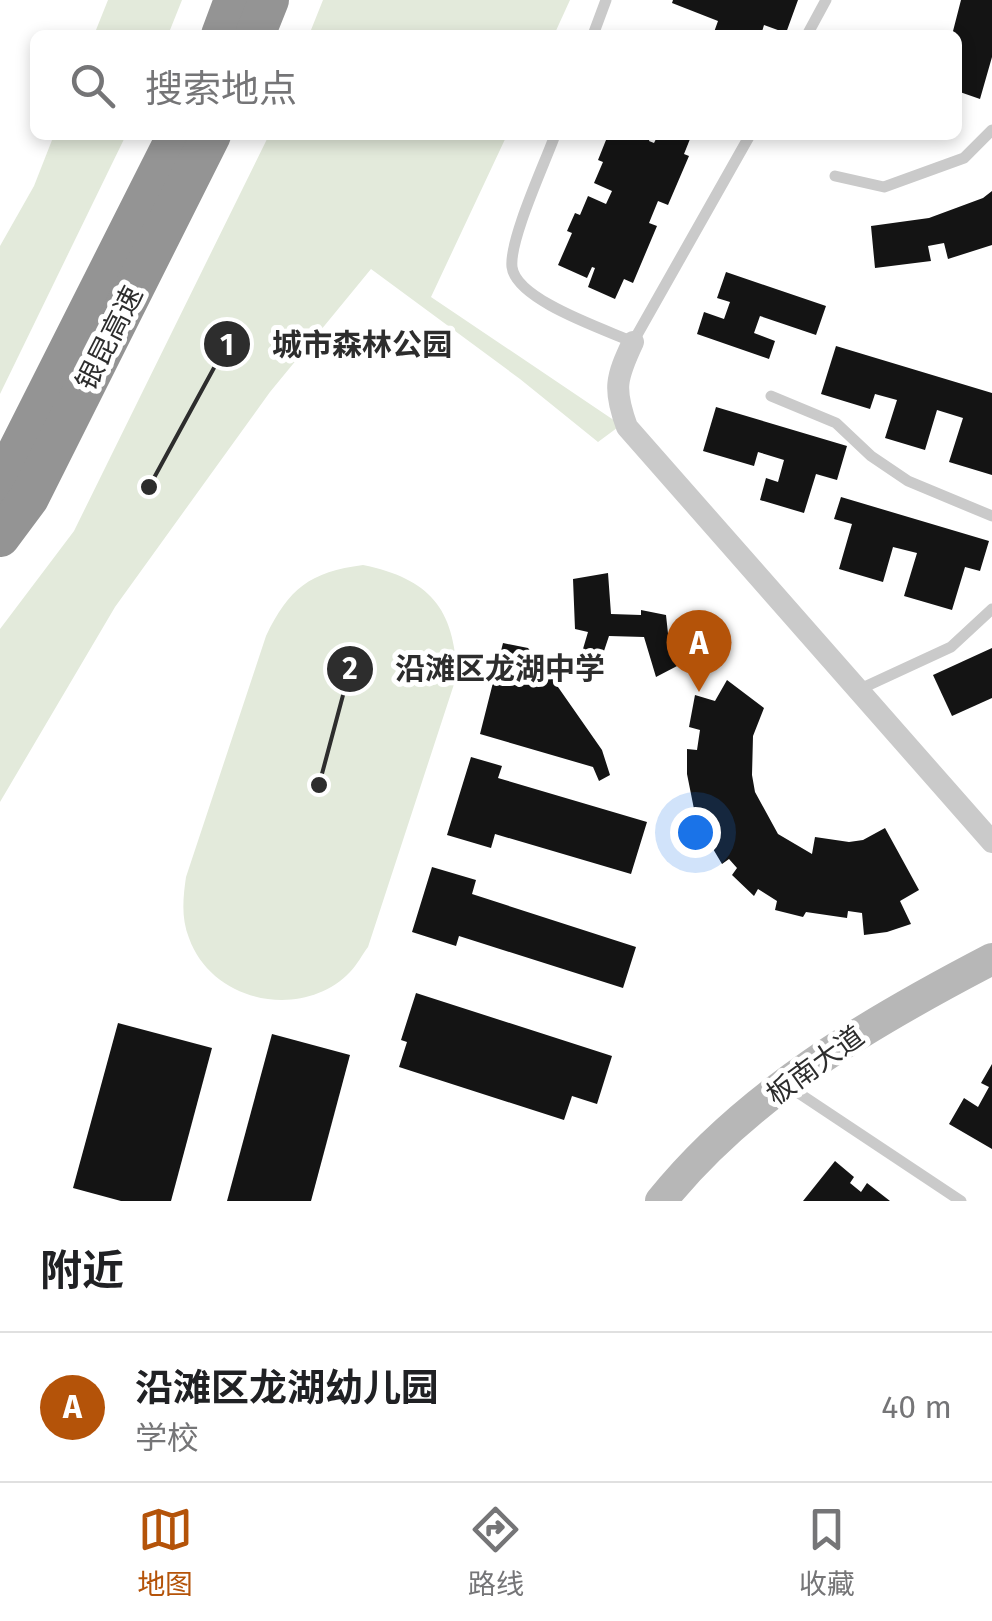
<!DOCTYPE html>
<html lang="zh">
<head>
<meta charset="utf-8">
<style>
	:root { --surface:#fff; --page:#f6f6f6; --text:#202124; --muted:#757577; --line:#e0e0e0; --accent:#b45309 }
	body { margin:0; font-family:"Fira Sans","Noto Sans SC",sans-serif; background:var(--page); color:var(--text) }
	.you { position:absolute; left:695px; top:832px; width:35px; height:35px; margin:-25px; border:8px solid #fff; border-radius:50%; background:#1a73e8; box-shadow:0 0 0 15px #1a73e833 }
	.badge { display:grid; place-items:center; width:65px; height:65px; border-radius:50%; background:var(--accent); color:#fff; font-size:32px; font-weight:700 }
	.pin { position:absolute; translate:-50% -82px; filter:drop-shadow(0 2px 5px #0008) }
	.pin::after { content:''; position:absolute; top:52px; width:35px; height:30px; background:inherit; clip-path:polygon(0 0,100% 0,50% 100%) }
	.list { margin:0; padding:0; list-style:none }
	h2 { display:flex; justify-content:space-between; align-items:center; height:130px; margin:0; padding:0 40px; font-size:42px }
	h2 small { font-size:32px; font-weight:400; color:var(--muted) }
	.list li { display:grid; grid-template-columns:65px 1fr auto; gap:30px; align-items:center; box-sizing:border-box; height:150px; padding:0 40px; border-top:2px solid var(--line) }
	.list b { display:block; font-size:38px; white-space:nowrap }
	.list p { margin:0; font-size:32px; white-space:nowrap; color:var(--muted) }
	.list em { font-size:32px; font-style:normal; color:var(--muted) }
	.icon { flex:none; width:55px; height:55px; fill:none; stroke:currentColor; stroke-width:2; stroke-linecap:round; stroke-linejoin:round }
	.map { position:relative; flex:none; width:992px; height:1201px; overflow:hidden }
	.search { position:absolute; background:var(--surface); box-shadow:0 5px 15px #0003; left:30px; right:30px; top:30px; height:110px; display:flex; align-items:center; gap:25px; box-sizing:border-box; padding:0 35px; border-radius:15px; color:var(--muted); font-size:38px }
	.sheet { height:280px; background:var(--surface) }
	nav { display:flex; justify-content:space-around; align-items:center; box-sizing:border-box; height:140px; border-top:2px solid var(--line); background:var(--surface); font-size:28px; color:var(--muted) }
	nav a { display:grid; justify-items:center; gap:5px }
	nav .on { color:var(--accent) }
	.map>svg:first-child { display:block }
	.green { fill:#e3eadb }
	.building { fill:#141414 }
	.lines { fill:none; stroke-linecap:round; stroke-linejoin:round }
	.lane { stroke:#cacaca; stroke-width:11 }
	.street { stroke:#cacaca; stroke-width:22 }
	.secondary { stroke:#b7b7b7; stroke-width:32 }
	.highway { stroke:#949494; stroke-width:40 }
	.labels { text-anchor:middle; stroke-width:10; stroke-linejoin:round; paint-order:stroke }
	.street-label { font-size:28px; fill:#2d2d2d; stroke:#fff }
	.leader { fill:none; stroke:#2d2d2d; stroke-width:4 }
	.callout-dot { fill:#2d2d2d; stroke:#fff; stroke-width:4 }
	.mark-label { font-size:30px; text-anchor:middle; font-weight:bold; fill:#fff }
	.callout-label { font-size:30px; text-anchor:middle; font-weight:bold; fill:#2d2d2d; stroke:#fff; stroke-width:10; stroke-linejoin:round; paint-order:stroke }
</style>
</head>
<body>
<div class="map">
<svg width="992" height="1201" viewBox="0 0 992 1201">
	<rect width="100%" height="100%" fill="#fff"/>
	<!-- green -->
	<g class="green">
		<path d="M108,0H182L168,35H94Z"/>
		<path d="M323,0H570L554,35H309Z"/>
		<path d="M54,135H126L0,394V246L34,186Z"/>
		<path d="M269,135H507L431,297L621,425L598,442L520,379L371,269L270,392L115,607L0,802V629L74,531Z"/>
		<path d="M363,565C430,579 454,608 457,675L368,947C362,955 357,965 350,972C303,1021 212,1003 189,938C181,918 183,898 186,877L266,636C289,588 310,572 363,565Z"/>
	</g>
	<!-- building -->
	<g class="building">
		<path d="M673,0H798L786,33L764,25L761,35H713L718,21L672,3Z"/>
		<path d="M961,0H992V57L980,99L957,91V35H952Z"/>
		<path d="M608,135H651L649,141L654,143L658,135H680L690,139L684,154L689,156L668,205L658,201L649,223L657,226L633,283L624,279L615,299L588,287L595,268L592,267L587,278L558,265L572,233L567,231L575,213L580,215L588,196L606,204L612,191L594,183L603,162L598,160Z"/>
		<path d="M992,191V245L948,259L944,243L928,246L931,261L875,268L871,226L929,218L983,198Z"/>
		<path d="M726,272L826,306L816,335L760,316L754,333L775,341L769,359L697,334L704,312L724,319L730,302L717,298Z"/>
		<path d="M836,346L992,393V475L949,462L963,418L937,410L925,450L885,438L897,400L875,394L870,409L821,394Z"/>
		<path d="M716,407L847,446L837,480L816,474L804,513L760,500L766,478L778,482L784,460L758,452L754,466L703,451Z"/>
		<path d="M841,497L989,541L980,571L965,567L952,610L904,596L917,553L893,547L883,582L839,569L852,524L834,519Z"/>
		<path d="M608,573L611,614L641,615V610L666,615L670,652L679,665L656,677L644,637L609,636L599,666L580,659L588,632L575,629L573,579Z"/>
		<path d="M503,643L528,648L551,677L602,750L610,775L599,781L593,767L480,734Z"/>
		<path d="M992,648V698L952,716L933,675Z"/>
		<path d="M727,680L764,708L753,736L752,775L755,792L778,834L812,854L815,837L849,842L863,840L885,828L919,890L900,901L911,924L887,932L864,935L862,913L848,911L847,918L806,912L803,917L775,910L777,901L758,889L754,896L732,875L737,868L729,859L722,864L706,837L712,833L703,812L695,814L687,774V749L697,750L700,730L689,727L695,695L715,701Z"/>
		<path d="M471,757L502,766L498,778L647,822L631,874L495,834L491,848L447,835Z"/>
		<path d="M432,867L476,880L472,894L636,947L623,988L459,936L456,946L412,932Z"/>
		<path d="M416,993L612,1056L597,1104L572,1096L564,1120L399,1067L407,1042L401,1040Z"/>
		<path d="M118,1023L212,1048L171,1201H121L73,1188Z"/>
		<path d="M272,1034L350,1055L311,1201H227Z"/>
		<path d="M992,1064V1149L949,1124L964,1098L978,1107L989,1087L981,1083Z"/>
		<path d="M835,1161L854,1177L850,1183L861,1192L867,1183L890,1201H803Z"/>
	</g>
	<g class="lines">
		<!-- lane -->
		<g class="lane">
			<path d="M593,35L606,0"/>
			<path d="M807,35L826,0"/>
			<path d="M555,135C545,163 509,240 512,267C516,300 604,329 633,342L750,135"/>
			<path d="M835,176L884,187L964,158L992,130"/>
			<path d="M771,396L836,423L871,456L908,481L992,516"/>
			<path d="M858,690L951,647L992,609"/>
			<path d="M788,1086L961,1201"/>
		</g>
		<!-- street -->
		<path class="street" d="M633,342C616,378 613,389 627,427L992,842"/>
		<!-- secondary -->
		<path class="secondary" d="M661,1201C748,1093 871,1022 992,959"/>
		<!-- highway -->
		<g class="highway">
			<path d="M221,35L234,0"/>
			<path d="M255,35L269,0"/>
			<path d="M0,486L177,135"/>
			<path d="M0,537L29,498L211,135"/>
		</g>
	</g>
	<g class="labels">
		<!-- street labels -->
		<g class="street-label">
			<text transform="translate(109 338) rotate(-63)" y="10">银昆高速</text>
			<text transform="translate(815 1065) rotate(-36)" y="10">板南大道</text>
		</g>
	</g>
	<!-- callouts -->
	<path class="leader" d="M149 487L227 344M319 785L350 669"/>
	<g class="callout-dot">
		<circle cx="149" cy="487" r="10"/>
		<circle cx="319" cy="785" r="10"/>
		<circle cx="227" cy="344" r="25"/>
		<circle cx="350" cy="669" r="25"/>
	</g>
	<g class="mark-label">
		<text x="227" y="355">1</text>
		<text x="350" y="679">2</text>
	</g>
	<g class="callout-label">
		<text x="362" y="355">城市森林公园</text>
		<text x="500" y="679">沿滩区龙湖中学</text>
	</g>
</svg>
<div class="you"></div>
<div class="pin badge" style="left:699px;top:692px">A</div>
<div class="search"><svg class="icon" aria-label="search" viewBox="0 0 24 24"><circle cx="10" cy="10" r="6"/><path d="M15 15l6 6"/></svg>搜索地点</div>
</div>
<section class="sheet">
<h2>附近<small></small></h2>
<ul class="list">
<li><span class="badge">A</span><div><b>沿滩区龙湖幼儿园</b><p>学校</p></div><em>40 m</em></li>
</ul>
</section>
<nav>
<a class="on"><svg class="icon" aria-label="map" viewBox="0 0 24 24"><path d="M3 6l6-2 6 2 6-2v14l-6 2-6-2-6 2zM9 4v14M15 6v14"/></svg>地图</a>
<a><svg class="icon" aria-label="directions" viewBox="0 0 24 24"><path d="M12 3l9 9-9 9-9-9zM9 14v-3h6M13 9l2 2-2 2"/></svg>路线</a>
<a><svg class="icon" aria-label="saved" viewBox="0 0 24 24"><path d="M7 4h10v16l-5-4-5 4z"/></svg>收藏</a>
</nav>
</body>
</html>
